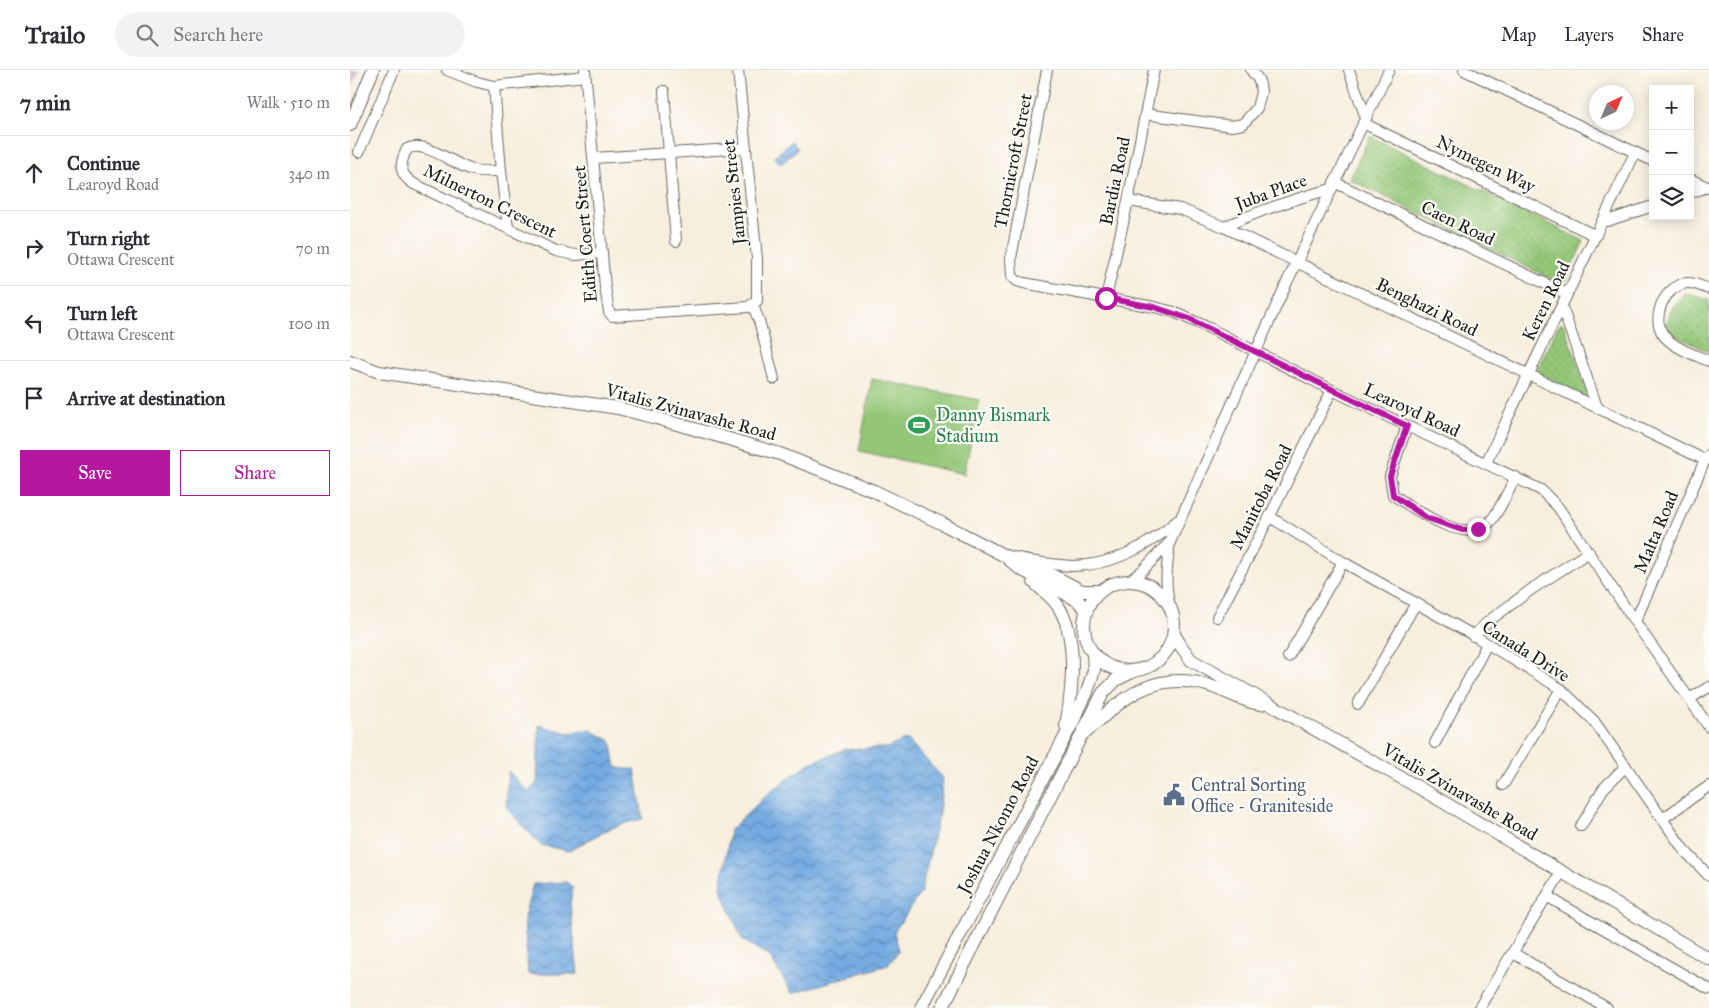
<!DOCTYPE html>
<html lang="en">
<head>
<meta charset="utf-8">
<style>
	:root { --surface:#fff; --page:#f2f2f3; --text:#2b2b33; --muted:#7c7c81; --line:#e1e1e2; --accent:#b5179e }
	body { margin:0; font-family:"IM FELL Great Primer",serif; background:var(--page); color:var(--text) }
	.controls { position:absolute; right:15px; top:15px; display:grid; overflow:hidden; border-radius:0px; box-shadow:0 2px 12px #0003 }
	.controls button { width:45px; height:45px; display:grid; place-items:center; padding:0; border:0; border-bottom:1px solid var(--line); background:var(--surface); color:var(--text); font:25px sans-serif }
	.compass { position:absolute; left:1239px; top:15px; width:45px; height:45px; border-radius:50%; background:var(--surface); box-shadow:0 2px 12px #0003; rotate:44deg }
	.stop { position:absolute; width:15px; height:15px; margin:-11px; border:4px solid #b5179e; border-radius:50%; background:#fff }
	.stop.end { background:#b5179e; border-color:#fff; box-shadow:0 1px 5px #0008 }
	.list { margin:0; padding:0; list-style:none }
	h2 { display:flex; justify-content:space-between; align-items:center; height:65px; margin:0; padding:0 20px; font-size:21px }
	h2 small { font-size:16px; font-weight:400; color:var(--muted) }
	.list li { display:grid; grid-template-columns:32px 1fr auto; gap:15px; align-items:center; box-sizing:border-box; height:75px; padding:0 20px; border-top:1px solid var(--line) }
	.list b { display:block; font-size:19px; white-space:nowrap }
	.list p { margin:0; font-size:16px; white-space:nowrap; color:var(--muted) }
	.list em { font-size:16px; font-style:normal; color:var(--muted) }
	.actions { display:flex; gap:10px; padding:15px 20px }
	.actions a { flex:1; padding:11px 0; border:1px solid var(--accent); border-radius:0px; text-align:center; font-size:18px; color:var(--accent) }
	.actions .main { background:var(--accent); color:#fff }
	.icon { flex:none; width:28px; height:28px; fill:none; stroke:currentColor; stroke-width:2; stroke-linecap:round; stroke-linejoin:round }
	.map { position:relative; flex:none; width:1359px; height:938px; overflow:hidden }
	header { display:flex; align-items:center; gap:30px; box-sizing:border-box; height:70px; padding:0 25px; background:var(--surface); border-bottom:1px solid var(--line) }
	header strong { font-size:24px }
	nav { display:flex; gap:28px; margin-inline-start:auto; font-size:18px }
	.search { width:350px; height:45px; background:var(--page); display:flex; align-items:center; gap:12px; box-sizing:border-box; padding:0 18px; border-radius:28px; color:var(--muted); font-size:19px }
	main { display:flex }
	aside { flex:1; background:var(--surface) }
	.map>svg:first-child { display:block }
	.industrial { fill:url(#industrial-grid) }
	.grass { fill:#93c676; stroke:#587149 }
	.park { fill:url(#park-dots); stroke:#587149 }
	.water { fill:url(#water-waves); stroke:#48637f }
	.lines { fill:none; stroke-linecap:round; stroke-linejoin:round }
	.minor-casing { stroke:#696660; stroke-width:12 }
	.major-casing { stroke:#696660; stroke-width:14 }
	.minor { stroke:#fff; stroke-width:10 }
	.major { stroke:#fff; stroke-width:12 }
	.route { stroke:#b5179e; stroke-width:6 }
	.labels { text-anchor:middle; stroke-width:4.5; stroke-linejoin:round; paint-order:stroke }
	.street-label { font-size:18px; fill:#1c1c1c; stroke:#fdfcf7 }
	.leisure-label { font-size:18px; fill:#27864d; stroke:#fdfcf7; text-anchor:start }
	.service-label { font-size:18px; fill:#4e5e75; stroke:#fdfcf7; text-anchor:start }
</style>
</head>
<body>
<header>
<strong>Trailo</strong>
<div class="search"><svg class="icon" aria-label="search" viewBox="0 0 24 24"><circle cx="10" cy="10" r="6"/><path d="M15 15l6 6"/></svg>Search here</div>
<nav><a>Map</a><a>Layers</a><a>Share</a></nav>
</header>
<main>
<aside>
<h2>7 min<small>Walk · 510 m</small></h2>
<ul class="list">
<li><svg class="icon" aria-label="ahead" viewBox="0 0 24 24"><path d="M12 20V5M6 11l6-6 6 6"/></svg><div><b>Continue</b><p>Learoyd Road</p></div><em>340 m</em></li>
<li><svg class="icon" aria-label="right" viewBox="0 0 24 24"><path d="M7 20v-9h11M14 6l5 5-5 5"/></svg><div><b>Turn right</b><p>Ottawa Crescent</p></div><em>70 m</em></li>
<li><svg class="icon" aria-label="left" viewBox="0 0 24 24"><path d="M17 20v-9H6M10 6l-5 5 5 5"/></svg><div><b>Turn left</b><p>Ottawa Crescent</p></div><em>100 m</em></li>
<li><svg class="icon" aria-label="arrive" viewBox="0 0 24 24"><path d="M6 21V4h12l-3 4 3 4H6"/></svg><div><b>Arrive at destination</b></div></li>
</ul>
<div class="actions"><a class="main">Save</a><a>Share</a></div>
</aside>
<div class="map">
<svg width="1359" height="938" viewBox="0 0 1359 938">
	<defs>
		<pattern id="industrial-grid" width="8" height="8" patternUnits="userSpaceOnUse" patternTransform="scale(1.25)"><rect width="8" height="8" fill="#d1bdcc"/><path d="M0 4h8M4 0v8" fill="none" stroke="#b3a2af"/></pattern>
		<pattern id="park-dots" width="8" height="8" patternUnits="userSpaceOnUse" patternTransform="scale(1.25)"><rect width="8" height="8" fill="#93c676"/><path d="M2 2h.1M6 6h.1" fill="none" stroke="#7eaa66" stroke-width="1.8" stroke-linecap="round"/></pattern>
		<pattern id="water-waves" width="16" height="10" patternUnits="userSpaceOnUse" patternTransform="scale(1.25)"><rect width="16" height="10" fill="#74aae2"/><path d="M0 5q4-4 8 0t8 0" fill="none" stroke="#5e8ab6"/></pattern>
	</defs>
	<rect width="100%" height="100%" fill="#fdfcf7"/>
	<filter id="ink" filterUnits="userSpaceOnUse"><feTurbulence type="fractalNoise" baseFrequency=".02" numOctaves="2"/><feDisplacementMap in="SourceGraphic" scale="10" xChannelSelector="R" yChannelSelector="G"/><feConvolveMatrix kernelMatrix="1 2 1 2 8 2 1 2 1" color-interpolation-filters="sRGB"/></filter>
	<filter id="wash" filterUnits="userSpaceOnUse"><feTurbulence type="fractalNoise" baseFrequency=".0096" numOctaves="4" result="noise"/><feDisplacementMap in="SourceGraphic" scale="20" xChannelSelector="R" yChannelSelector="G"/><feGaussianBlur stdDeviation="1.12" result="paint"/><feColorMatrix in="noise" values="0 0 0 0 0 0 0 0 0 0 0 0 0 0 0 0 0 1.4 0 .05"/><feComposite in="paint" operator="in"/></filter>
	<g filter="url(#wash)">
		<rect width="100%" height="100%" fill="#f7eedd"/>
		<!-- industrial -->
		<path class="industrial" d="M0,0H10L0,20Z"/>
		<!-- grass -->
		<path class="grass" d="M522,309L630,330L614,404L509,381Z"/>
		<!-- park -->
		<g class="park">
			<path d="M1020,66L1234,171L1213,215L999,109Z"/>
			<path d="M1334,223L1359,230V282L1323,264L1316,257L1321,239Z"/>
			<path d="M1212,253L1215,257L1240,330L1186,302L1208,256Z"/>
		</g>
		<!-- water -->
		<g class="water">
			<path d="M442,71L448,79L431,94L424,87Z"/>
			<path d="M189,655L217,663L241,660L261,671L266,697L273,699H285L293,749C266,753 242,768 219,781L190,775L156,737L158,701L178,722L187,713Z"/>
			<path d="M557,669L593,708L589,743L571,822L544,862L549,880L538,895L442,923L419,886L392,870L371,818L380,760L418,724L458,694L495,679L536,678Z"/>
			<path d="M216,812L223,818L220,833L228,904H178L174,848L183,814Z"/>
		</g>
	</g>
	<g filter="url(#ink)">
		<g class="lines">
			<!-- minor casing -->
			<g class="minor-casing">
				<g id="minor">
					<path d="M97,0L127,12L144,16L235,6"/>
					<path d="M235,0L255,217L259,242L262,246L398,237L407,231V189L388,0"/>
					<path d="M697,0L661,188L662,206L667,211L674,213L804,237L824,242L859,258L982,320L1191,420L1208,437L1285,552L1359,657"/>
					<path d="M999,0L1016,48"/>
					<path d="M1114,0L1303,91"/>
					<path d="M144,16L151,101L158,158"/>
					<path d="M314,21L326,171"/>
					<path d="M795,44L882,56L893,54L907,38L911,22L910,14L908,9L901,0"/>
					<path d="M1013,53L1246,166"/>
					<path d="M9,82L44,0"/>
					<path d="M244,88L396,78"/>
					<path d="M151,101C142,101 132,102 123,100C105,96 75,69 57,79C49,94 49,105 64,114L206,181L225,185L252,183"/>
					<path d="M1340,109L1359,118"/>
					<path d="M984,112L1217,224"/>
					<path d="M1340,123L1357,117"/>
					<path d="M778,131L830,139L874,157L1355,390"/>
					<path d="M1252,151H1257L1303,136"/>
					<path d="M874,157C908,141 944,129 981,119"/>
					<path d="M1359,219C1352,217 1344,212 1337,213C1314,216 1299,249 1315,267C1326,279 1345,285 1359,291"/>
					<path d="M756,228L778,131L804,0"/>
					<path d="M403,235L410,254L424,309"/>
					<path d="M1212,237L1247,337"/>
					<path d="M1057,356L1040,406L1043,425C1063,438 1119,479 1141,451C1151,438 1158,421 1166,407"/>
					<path d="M1136,393L1285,83"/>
					<path d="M920,447L993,492L1128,568L1211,619L1244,651L1334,780L1359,806"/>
					<path d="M679,491C693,493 708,495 722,496C761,496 799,476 827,451"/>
					<path d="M779,511L792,501L820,472"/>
					<path d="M820,536C814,514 817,494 820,472L938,210L1039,0"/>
					<path d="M867,547L921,444L982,320"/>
					<path d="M1285,552L1355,390L1359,385"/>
					<path d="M1123,566L1140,550L1182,519L1239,482"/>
					<path d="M938,587L993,492"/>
					<path d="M1339,629L1359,617"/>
					<path d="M1008,634L1066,533"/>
					<path d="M1085,673L1137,574"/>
					<path d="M1153,715L1211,619"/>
					<path d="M1312,749L1359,716"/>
					<path d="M1231,756L1253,719L1276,696"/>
					<path d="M1198,827L1359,919"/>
					<path d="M1163,883L1257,938"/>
					<path d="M1129,938L1212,801"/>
				</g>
			</g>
			<!-- major casing -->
			<g class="major-casing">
				<g id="major">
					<path d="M0,55L23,0"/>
					<path d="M0,291L29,302L268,338L310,349L430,384L524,421L593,454L655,486L669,498L727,530L737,540"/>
					<path d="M657,487L673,490L732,521H750"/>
					<circle cx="779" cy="556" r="45"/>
					<path d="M684,512C692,520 702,527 708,536C729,567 722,622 716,656"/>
					<path d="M824,564L831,576L841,590L1073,720L1359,889"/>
					<path d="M736,662C773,628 803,600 857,615C876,620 892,632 911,634"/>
					<path d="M571,938L723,652L737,622L744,600L743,584"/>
					<path d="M592,938L753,623L766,610L784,601"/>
				</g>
			</g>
			<!-- minor -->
			<use href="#minor" class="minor"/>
			<!-- major -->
			<use href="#major" class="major"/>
		</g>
	</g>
	<g class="lines" filter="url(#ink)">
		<!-- route -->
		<path class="route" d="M756,228L804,237L837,248L1057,356L1040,406L1043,425L1077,448L1112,460L1128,459"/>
	</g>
	<!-- icons -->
	<defs>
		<g id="stadium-bare" transform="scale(1.725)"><path d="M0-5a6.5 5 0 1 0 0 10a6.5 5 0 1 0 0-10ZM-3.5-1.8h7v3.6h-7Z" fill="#2e9e5b" stroke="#fdfcf7" stroke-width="2.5" paint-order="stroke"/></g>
		<g id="civic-bare" transform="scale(1.725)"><path d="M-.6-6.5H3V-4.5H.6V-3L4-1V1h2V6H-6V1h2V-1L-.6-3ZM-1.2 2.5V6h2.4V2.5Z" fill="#5c6f8a" stroke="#fdfcf7" stroke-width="2.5" paint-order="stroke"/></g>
	</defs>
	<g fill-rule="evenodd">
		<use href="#stadium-bare" x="569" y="355"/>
		<use href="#civic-bare" x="824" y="725"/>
	</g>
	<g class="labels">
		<!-- street labels -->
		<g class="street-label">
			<text transform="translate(663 91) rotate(-79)" y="6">Thornicroft Street</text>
			<text transform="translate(1136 94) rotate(26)" y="6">Nymegen Way</text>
			<text transform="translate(765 111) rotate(-78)" y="6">Bardia Road</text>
			<text transform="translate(384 122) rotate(-96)" y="6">Jampies Street</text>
			<text transform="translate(921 122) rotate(-20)" y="6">Juba Place</text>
			<text transform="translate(140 131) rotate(26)" y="6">Milnerton Crescent</text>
			<text transform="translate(1108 153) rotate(26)" y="6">Caen Road</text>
			<text transform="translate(235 164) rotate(-95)" y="6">Edith Coert Street</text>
			<text transform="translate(1196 231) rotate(-64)" y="6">Keren Road</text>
			<text transform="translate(1077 237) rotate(26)" y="6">Benghazi Road</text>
			<text transform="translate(1062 340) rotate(25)" y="6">Learoyd Road</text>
			<text transform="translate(341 342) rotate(15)" y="6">Vitalis Zvinavashe Road</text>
			<text transform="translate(911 427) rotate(-63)" y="6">Manitoba Road</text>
			<text transform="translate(1306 462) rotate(-67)" y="6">Malta Road</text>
			<text transform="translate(1176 581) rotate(32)" y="6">Canada Drive</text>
			<text transform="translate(1110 722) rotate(30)" y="6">Vitalis Zvinavashe Road</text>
			<text transform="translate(648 755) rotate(-62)" y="6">Joshua Nkomo Road</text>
		</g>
		<!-- leisure labels -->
		<g class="leisure-label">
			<text x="586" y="351">Danny Bismark<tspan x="586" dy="21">Stadium</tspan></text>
		</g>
		<!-- service labels -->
		<g class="service-label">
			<text x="841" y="721">Central Sorting<tspan x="841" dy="21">Office - Graniteside</tspan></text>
		</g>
	</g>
</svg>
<div class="controls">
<button>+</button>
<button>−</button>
<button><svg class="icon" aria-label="layers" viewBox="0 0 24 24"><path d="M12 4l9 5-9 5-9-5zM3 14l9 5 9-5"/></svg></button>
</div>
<svg class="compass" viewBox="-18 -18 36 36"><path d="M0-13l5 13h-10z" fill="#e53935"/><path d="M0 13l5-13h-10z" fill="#7c7c81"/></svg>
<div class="stop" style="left:756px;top:228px"></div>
<div class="stop end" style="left:1128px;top:459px"></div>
</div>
</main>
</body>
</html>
